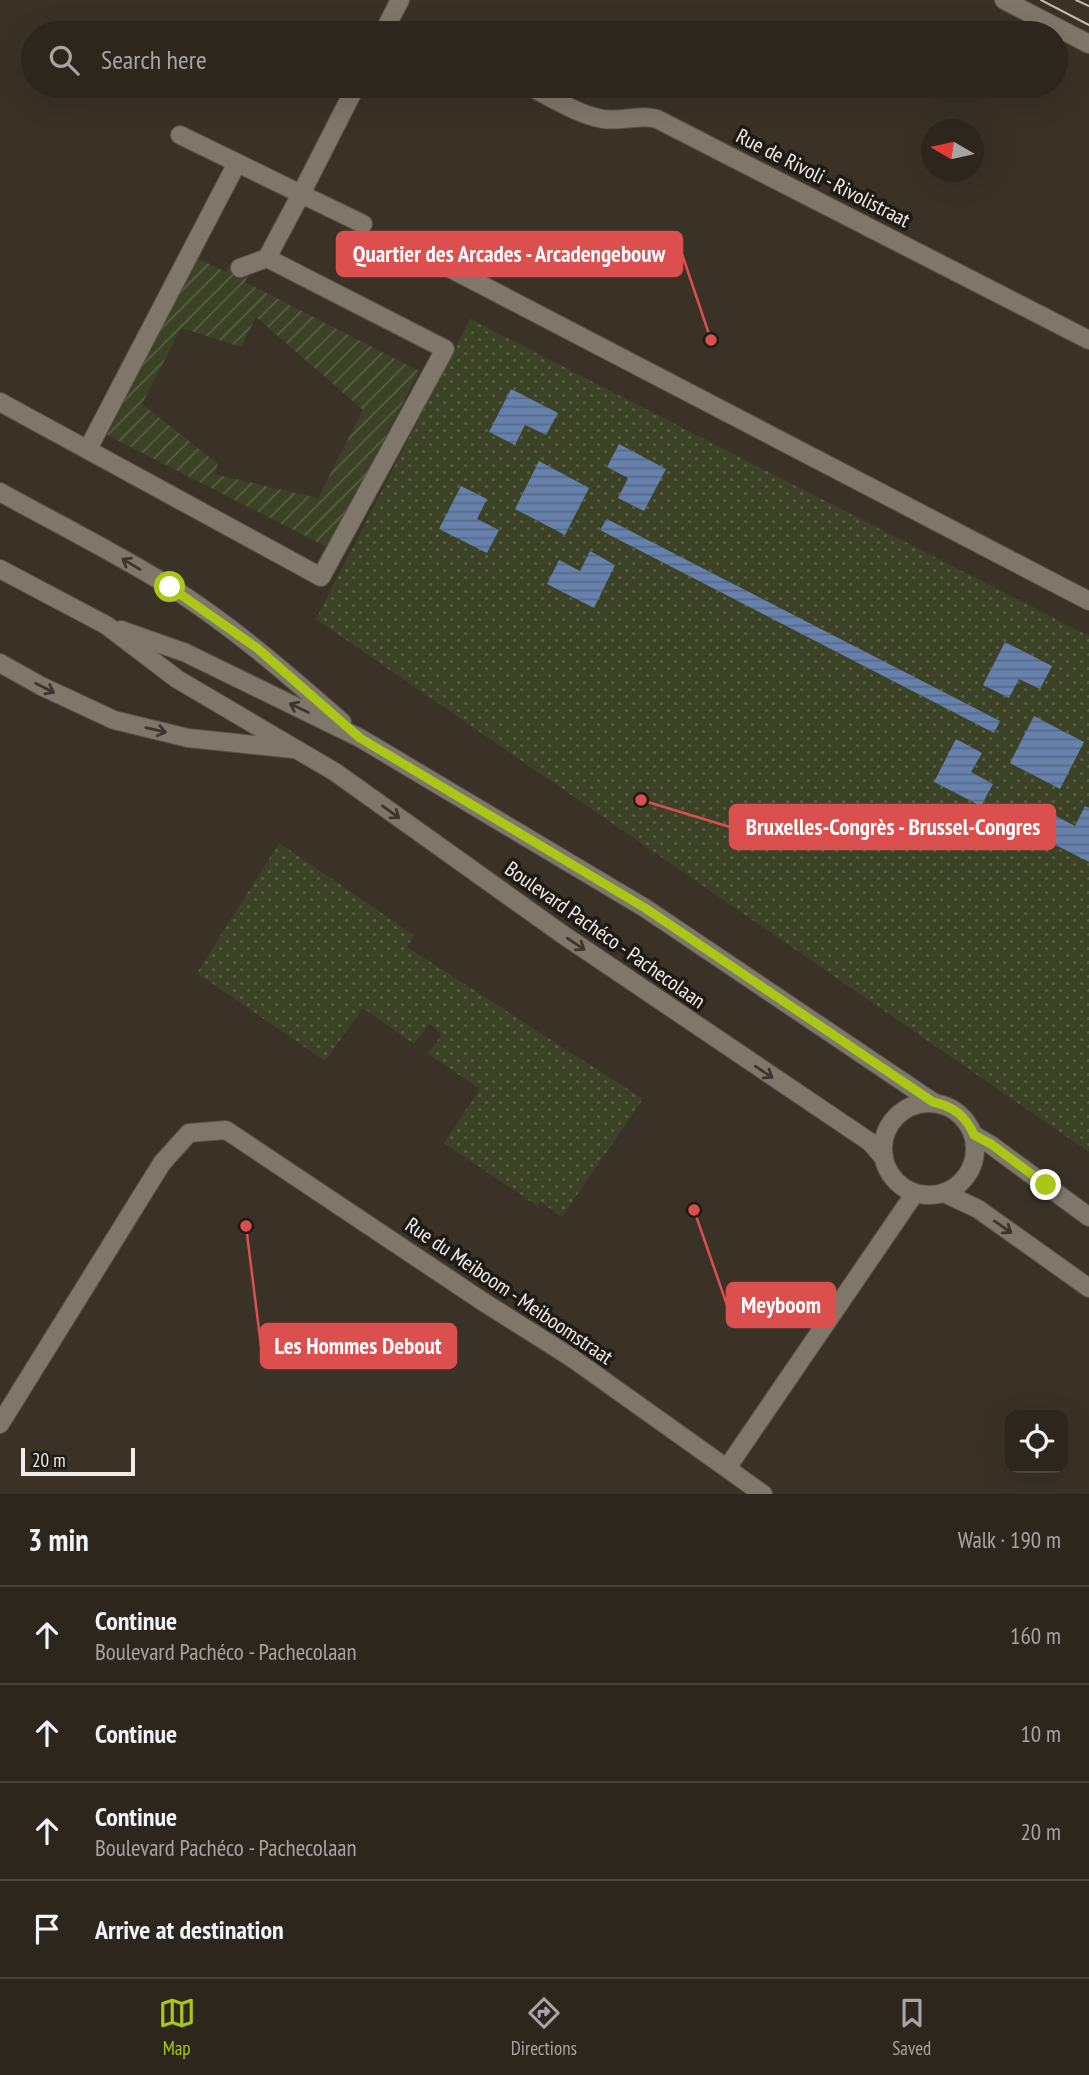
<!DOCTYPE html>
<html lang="en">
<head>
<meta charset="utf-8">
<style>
	:root { --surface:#2c261d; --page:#342e26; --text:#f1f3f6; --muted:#a6a5a4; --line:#48433b; --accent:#aac717 }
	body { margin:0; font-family:"PT Sans Narrow",sans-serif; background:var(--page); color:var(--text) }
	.controls { position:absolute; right:21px; bottom:21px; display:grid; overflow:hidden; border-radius:14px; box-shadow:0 7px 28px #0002 }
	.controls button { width:63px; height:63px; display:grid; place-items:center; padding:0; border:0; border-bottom:2px solid var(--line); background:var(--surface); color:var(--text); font:35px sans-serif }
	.compass { position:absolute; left:921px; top:119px; width:63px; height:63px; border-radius:50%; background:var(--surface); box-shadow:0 7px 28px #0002; rotate:279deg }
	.scale { position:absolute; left:21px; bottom:18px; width:114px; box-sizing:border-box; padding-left:7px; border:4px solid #f1ece5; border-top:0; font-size:19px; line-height:24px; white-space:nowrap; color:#f1ece5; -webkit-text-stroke:5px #1e1a15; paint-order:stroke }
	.stop { position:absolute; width:21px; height:21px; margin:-16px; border:5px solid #aac717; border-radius:50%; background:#fff }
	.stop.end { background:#aac717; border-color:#fff; box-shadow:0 2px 7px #0008 }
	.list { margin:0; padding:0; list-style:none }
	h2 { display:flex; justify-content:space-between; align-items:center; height:91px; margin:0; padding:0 28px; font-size:30px }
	h2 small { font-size:23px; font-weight:400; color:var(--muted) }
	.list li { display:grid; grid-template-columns:46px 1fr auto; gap:21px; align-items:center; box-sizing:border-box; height:98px; padding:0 28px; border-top:2px solid var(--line) }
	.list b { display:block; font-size:26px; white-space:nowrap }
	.list p { margin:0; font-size:23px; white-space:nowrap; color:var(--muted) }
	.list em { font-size:23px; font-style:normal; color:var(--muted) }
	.icon { flex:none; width:38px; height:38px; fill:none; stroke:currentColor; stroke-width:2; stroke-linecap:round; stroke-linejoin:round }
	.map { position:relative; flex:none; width:1089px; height:1494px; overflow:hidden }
	.search { position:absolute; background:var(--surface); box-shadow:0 7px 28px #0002; left:21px; right:21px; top:21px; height:77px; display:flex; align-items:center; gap:18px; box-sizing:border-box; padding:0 24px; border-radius:38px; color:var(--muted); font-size:26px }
	.sheet { height:483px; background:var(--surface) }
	nav { display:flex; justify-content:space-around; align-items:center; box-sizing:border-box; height:98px; border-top:2px solid var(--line); background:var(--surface); font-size:19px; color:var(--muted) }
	nav a { display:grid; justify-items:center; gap:4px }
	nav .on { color:var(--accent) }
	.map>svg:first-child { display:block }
	.park { fill:url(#park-dots) }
	.garden { fill:url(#garden-furrows); fill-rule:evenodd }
	.water { fill:url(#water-rules) }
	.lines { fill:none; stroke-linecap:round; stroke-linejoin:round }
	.street-casing { stroke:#575047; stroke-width:20 }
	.secondary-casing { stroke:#575047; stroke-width:20 }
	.street { stroke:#80776b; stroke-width:18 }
	.secondary { stroke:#80776b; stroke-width:18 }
	.tram { stroke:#c0bbb2; stroke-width:2 }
	.oneway { stroke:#3b362f }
	.route { stroke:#aac717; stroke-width:9 }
	.labels { text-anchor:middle; stroke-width:7; stroke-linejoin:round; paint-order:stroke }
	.street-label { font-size:21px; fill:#f1ece5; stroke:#1e1a15 }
	.leader { fill:none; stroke:#db4f4e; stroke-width:2.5 }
	.callout-dot { fill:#db4f4e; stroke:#1e1a15; stroke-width:2.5 }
	.callout { fill:#db4f4e; stroke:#db4f4e; stroke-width:2.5 }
	.callout-label { font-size:23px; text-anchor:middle; font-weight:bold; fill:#fff }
</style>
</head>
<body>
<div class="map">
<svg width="1089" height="1494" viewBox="0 0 1089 1494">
	<defs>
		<pattern id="park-dots" width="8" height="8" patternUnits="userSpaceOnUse" patternTransform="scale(1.75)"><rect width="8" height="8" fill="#3c4226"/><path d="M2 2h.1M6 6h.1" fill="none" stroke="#595d45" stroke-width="1.8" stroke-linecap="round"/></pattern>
		<pattern id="garden-furrows" width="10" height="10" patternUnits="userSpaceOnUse" patternTransform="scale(1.75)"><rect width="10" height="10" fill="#3c4226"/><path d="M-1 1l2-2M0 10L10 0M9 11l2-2" fill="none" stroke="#595d45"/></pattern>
		<pattern id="water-rules" width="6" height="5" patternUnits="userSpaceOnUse" patternTransform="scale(1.75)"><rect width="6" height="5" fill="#6681ad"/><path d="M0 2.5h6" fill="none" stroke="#5a6a83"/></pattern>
	</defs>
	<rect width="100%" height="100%" fill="#3a3227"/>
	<!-- park -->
	<g class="park">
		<path d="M470,319L1089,636V1152L316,619Z"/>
		<path d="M279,843L414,935L407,947L643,1099L562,1217L541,1202L537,1206L444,1143L480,1089L428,1054L442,1034L429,1024L414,1044L363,1008L325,1061L197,973Z"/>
	</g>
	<!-- garden -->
	<path class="garden" d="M197,258L226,272L230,264L249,273L245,282L419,371L329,548L107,435ZM256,317L363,410L318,498L214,474L218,464L142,404L181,328L241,347Z"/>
	<!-- water -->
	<g class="water">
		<path d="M511,389L558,413L546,435L525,425L515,445L489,432Z"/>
		<path d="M619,444L666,469L644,511L618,498L628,478L607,467Z"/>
		<path d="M539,461L589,488L565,535L515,509Z"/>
		<path d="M461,486L487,499L477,519L499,530L487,553L439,529Z"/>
		<path d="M607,519L1000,721L994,733L600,530Z"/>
		<path d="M590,551L615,565L594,608L547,584L559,560L580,571Z"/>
		<path d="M1005,642L1052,666L1040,689L1019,679L1009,698L983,685Z"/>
		<path d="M1034,716L1084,742L1060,789L1010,763Z"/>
		<path d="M956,739L982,753L971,772L993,784L981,806L934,782Z"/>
		<path d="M1085,806L1089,808V862L1042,838L1054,815L1075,826Z"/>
	</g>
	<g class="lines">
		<!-- street casing -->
		<g class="street-casing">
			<g id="street">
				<path d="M383,33L400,0"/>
				<path d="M528,86C551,97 578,115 603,119C622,122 639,114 657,119L1089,340"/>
				<path d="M180,135L301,194L356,86"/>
				<path d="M430,258L1089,601"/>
				<path d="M240,268L267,258"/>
				<path d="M0,402L321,577L445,349L267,258L301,194L363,224"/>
				<path d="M88,449L237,163"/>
				<path d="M0,1424L162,1163L189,1133L226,1130L482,1301L572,1358L763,1494"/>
				<path d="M727,1468L915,1193"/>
			</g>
		</g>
		<!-- secondary casing -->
		<g class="secondary-casing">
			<g id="secondary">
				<path d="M1004,0L1089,44"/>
				<path d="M0,492C56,523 114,552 169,586C231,625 286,673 342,722"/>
				<path d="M0,569L106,625L177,679L335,772L562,934L870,1142L884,1158"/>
				<path d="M121,630L186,653L360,738L645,908L933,1102"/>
				<path d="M0,663L41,686L114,720L188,738L293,749"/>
				<circle cx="929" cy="1149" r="46"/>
				<path d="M974,1135L991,1145L1089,1217"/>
				<path d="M944,1193L978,1209L1089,1288"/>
			</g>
		</g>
		<!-- street -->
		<use href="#street" class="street"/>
		<!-- secondary -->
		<use href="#secondary" class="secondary"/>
		<!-- tram -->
		<g class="tram">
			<path d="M1041,0L1089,25"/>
			<path d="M1076,0L1089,6"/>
		</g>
	</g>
	<!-- one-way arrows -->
	<defs><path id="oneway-shaft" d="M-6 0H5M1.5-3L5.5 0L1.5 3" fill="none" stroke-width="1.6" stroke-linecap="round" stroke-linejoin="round" transform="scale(1.75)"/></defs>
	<g class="oneway">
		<use href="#oneway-shaft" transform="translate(131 564) rotate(-149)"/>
		<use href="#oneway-shaft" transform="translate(45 688) rotate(27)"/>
		<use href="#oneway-shaft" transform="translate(299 708) rotate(-154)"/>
		<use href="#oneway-shaft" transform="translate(156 730) rotate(13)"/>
		<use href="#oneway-shaft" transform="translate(391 812) rotate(36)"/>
		<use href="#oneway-shaft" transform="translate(576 944) rotate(34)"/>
		<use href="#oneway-shaft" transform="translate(764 1072) rotate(34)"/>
		<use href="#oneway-shaft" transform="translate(1003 1227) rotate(35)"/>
	</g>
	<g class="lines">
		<!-- route -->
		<path class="route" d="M170,587L257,648L360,738L645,908L933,1102C953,1106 966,1116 974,1135L991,1144L1046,1185"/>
	</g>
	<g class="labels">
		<!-- street labels -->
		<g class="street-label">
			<text transform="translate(823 178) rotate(27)" y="7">Rue de Rivoli - Rivolistraat</text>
			<text transform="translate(605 935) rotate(35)" y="7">Boulevard Pachéco - Pachecolaan</text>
			<text transform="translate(509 1291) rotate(34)" y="7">Rue du Meiboom - Meiboomstraat</text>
		</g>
	</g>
	<!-- callouts -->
	<path class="leader" d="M711 340L682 254M641 800L730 827M694 1210L727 1305M246 1226L261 1346"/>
	<g class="callout-dot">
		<circle cx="711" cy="340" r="7"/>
		<circle cx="641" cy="800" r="7"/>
		<circle cx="694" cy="1210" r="7"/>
		<circle cx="246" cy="1226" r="7"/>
	</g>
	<g class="callout">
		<rect x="337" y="232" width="345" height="44" rx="7"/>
		<rect x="730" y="805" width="325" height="44" rx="7"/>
		<rect x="727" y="1283" width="108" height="44" rx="7"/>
		<rect x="261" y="1324" width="195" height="44" rx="7"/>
	</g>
	<g class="callout-label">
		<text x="509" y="262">Quartier des Arcades - Arcadengebouw</text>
		<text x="893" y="835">Bruxelles-Congrès - Brussel-Congres</text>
		<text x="781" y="1313">Meyboom</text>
		<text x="358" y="1354">Les Hommes Debout</text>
	</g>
</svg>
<div class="controls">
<button><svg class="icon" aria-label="locate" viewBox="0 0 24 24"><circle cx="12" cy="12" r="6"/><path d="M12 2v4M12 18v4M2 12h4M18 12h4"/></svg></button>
</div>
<svg class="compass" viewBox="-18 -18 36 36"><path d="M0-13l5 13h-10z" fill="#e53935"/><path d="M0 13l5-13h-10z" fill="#a6a5a4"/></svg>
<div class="scale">20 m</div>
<div class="stop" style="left:170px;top:587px"></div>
<div class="stop end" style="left:1046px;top:1185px"></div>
<div class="search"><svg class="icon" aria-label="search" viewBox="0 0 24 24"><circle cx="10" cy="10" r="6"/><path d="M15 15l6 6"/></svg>Search here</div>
</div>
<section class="sheet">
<h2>3 min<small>Walk · 190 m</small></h2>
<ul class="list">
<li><svg class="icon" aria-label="ahead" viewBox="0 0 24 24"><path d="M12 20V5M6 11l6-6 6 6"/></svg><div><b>Continue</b><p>Boulevard Pachéco - Pachecolaan</p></div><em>160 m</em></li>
<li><svg class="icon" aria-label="ahead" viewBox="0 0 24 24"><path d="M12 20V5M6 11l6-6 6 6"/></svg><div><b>Continue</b></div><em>10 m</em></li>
<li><svg class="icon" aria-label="ahead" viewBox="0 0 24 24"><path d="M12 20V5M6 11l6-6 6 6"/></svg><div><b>Continue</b><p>Boulevard Pachéco - Pachecolaan</p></div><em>20 m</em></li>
<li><svg class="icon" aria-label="arrive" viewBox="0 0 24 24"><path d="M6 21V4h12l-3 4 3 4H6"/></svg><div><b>Arrive at destination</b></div></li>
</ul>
</section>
<nav>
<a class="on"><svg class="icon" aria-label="map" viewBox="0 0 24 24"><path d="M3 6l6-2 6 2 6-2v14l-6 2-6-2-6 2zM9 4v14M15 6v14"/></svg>Map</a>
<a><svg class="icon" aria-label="directions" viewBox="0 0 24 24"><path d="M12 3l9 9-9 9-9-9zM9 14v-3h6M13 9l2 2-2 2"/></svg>Directions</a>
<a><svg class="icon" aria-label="saved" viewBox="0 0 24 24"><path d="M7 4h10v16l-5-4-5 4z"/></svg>Saved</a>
</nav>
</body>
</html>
